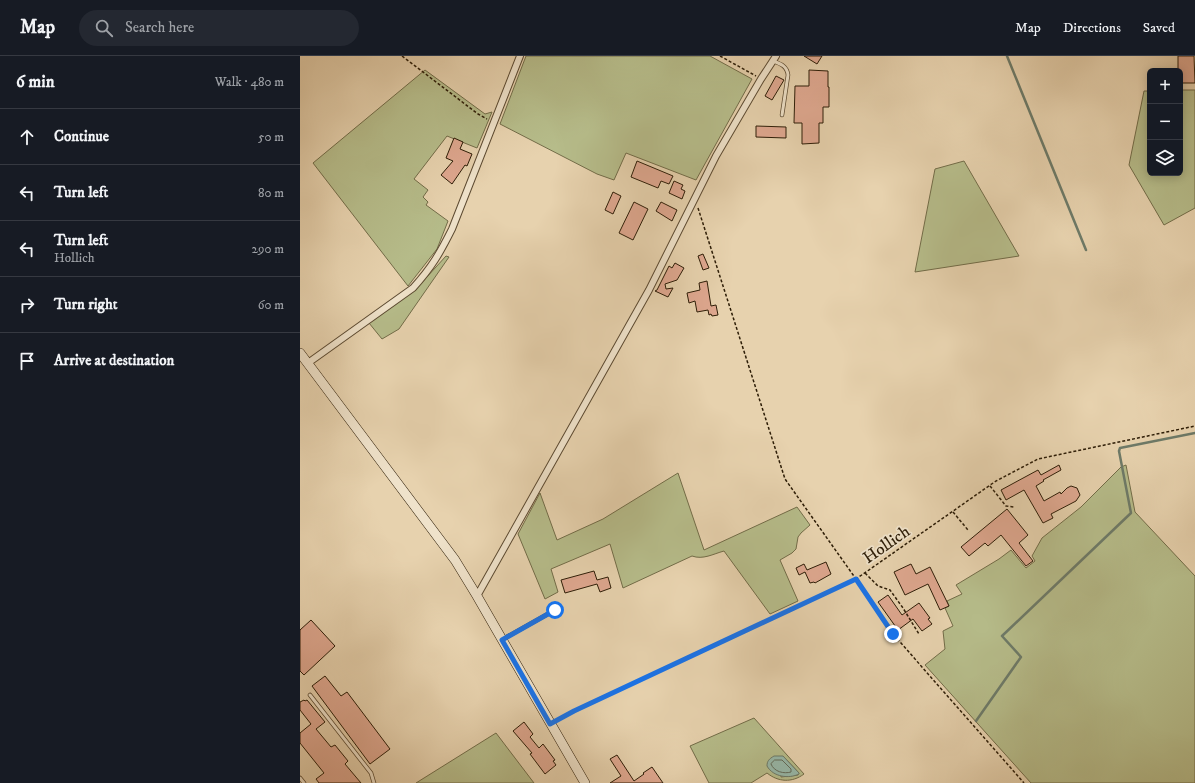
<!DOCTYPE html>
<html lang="en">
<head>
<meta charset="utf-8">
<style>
	:root { --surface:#171b24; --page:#242831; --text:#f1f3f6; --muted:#9ea1a6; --line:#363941 }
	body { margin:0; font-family:"IM FELL DW Pica",serif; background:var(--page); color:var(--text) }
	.controls { position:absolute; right:12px; top:12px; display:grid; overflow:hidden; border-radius:6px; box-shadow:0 2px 10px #0003 }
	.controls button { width:36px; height:36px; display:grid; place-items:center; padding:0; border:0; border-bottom:1px solid var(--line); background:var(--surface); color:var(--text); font:20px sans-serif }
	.stop { position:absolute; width:12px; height:12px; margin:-9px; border:3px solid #1a73e8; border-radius:50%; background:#fff }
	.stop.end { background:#1a73e8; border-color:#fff; box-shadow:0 1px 4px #0008 }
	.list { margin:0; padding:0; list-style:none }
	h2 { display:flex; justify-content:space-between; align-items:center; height:52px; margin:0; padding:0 16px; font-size:17px }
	h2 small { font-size:13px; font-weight:400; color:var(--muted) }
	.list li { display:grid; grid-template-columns:26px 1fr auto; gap:12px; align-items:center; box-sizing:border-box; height:56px; padding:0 16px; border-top:1px solid var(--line) }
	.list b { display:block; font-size:15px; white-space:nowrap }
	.list p { margin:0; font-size:13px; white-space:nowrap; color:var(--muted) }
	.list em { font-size:13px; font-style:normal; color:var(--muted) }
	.icon { flex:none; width:22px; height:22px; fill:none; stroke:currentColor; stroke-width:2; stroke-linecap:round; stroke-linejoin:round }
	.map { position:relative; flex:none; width:895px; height:727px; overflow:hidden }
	header { display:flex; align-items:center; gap:24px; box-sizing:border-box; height:56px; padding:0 20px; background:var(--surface); border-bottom:1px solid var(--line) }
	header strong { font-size:19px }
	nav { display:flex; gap:22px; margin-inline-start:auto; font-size:14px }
	.search { width:280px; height:36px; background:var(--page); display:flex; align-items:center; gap:10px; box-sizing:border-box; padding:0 14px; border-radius:22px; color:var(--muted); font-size:15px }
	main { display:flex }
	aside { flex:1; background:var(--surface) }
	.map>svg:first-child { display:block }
	.green { fill:#b6bc8a; stroke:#726c48; fill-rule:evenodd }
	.water { fill:#97b8a9; stroke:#6d7a68 }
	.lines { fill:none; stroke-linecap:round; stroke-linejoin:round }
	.shore { stroke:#626a58; stroke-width:1 }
	.stream { stroke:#6d7a68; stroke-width:2.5 }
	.building { fill:#dfa890; stroke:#2d1d07 }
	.lane-casing { stroke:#5c4a31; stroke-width:4.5 }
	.street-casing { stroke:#5c4a31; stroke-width:8 }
	.secondary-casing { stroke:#2d1d07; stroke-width:10 }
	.path { stroke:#2d1d07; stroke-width:1.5; stroke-dasharray:3 2; stroke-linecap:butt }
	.lane { stroke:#efe2ca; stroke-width:3 }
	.street { stroke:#efe2ca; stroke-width:6 }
	.secondary { stroke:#efe2ca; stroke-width:9 }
	.route { stroke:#1a73e8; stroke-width:5 }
	.labels { text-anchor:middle; stroke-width:3.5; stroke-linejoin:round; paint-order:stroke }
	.street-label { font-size:17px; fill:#2d1d07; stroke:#efe2ca }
</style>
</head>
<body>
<header>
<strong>Map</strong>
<div class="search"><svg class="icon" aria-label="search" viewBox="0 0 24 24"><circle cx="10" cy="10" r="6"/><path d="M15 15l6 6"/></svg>Search here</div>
<nav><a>Map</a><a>Directions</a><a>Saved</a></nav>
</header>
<main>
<aside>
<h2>6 min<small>Walk · 480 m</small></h2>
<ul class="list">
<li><svg class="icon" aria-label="ahead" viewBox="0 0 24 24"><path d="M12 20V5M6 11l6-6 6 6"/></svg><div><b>Continue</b></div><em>50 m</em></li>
<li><svg class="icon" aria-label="left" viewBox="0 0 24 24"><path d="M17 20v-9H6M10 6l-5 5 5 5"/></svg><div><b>Turn left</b></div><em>80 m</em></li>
<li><svg class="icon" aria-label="left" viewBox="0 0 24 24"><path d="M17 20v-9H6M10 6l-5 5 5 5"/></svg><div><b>Turn left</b><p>Hollich</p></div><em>290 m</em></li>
<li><svg class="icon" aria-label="right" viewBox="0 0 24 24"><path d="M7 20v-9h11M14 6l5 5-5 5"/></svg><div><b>Turn right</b></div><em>60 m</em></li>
<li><svg class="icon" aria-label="arrive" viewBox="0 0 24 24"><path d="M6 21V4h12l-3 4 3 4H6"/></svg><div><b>Arrive at destination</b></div></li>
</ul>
</aside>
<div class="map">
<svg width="895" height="727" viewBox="0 0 895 727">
	<rect width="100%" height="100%" fill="#e7d2ae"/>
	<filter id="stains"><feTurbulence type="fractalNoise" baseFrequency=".005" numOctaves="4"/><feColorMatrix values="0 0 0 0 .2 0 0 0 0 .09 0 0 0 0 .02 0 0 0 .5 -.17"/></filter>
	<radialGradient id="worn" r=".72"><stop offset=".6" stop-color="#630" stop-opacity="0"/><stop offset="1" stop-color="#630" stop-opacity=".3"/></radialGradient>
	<!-- green -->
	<g class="green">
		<path d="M226,0H410L452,23L396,124L326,97L314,124L297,118L200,68Z"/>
		<path d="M125,14L185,58L192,56L177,92L147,80L114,123L128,134L123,141L128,146L126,149L148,165L137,193L108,230L13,107Z"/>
		<path d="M880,34H895V152L864,169L829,109L844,35H850V117H880Z"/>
		<path d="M664,105L719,200L615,216L635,113Z"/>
		<path d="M146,200L149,201L99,273L82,283L69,267L116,233Z"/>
		<path d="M826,409L835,456L895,520V727H731L625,609L645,593L643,575L653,570L645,552L649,550L647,545L662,538L656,529L699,503L711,494L726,512L735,505L732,500L742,482L781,451L821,411Z"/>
		<path d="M378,417L404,494L497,451L510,469L501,477L498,481L496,493L492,497L480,504L498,545L470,558L424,495C413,498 403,504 392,500L323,532L310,488L251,513L258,536L245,543L218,478L240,437L257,484L303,463Z"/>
		<path d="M454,662L504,718C492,727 478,726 467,717L451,727H409L390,690ZM483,700L499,717L498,719L481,721Z"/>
		<path d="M196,677L234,727H116Z"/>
	</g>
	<!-- water -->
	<path class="water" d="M474,700H483L499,717V718C489,723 473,721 467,710C467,705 469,703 474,700Z"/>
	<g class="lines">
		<!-- shore -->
		<path class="shore" d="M475,704H482L491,713V716C484,718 474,716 471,708Z"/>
		<!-- stream -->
		<g class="stream">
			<path d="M707,0L786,194"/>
			<path d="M676,665L721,601L702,580L831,457L819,395L820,392L895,377"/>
		</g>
	</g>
	<!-- building -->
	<g class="building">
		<path d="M504,0H522L517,8Z"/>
		<path d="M878,0H894L895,27H880V15H878Z"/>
		<path d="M509,14L528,15V31H529V51H523V67H519V87L502,88V67H494L495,30H509Z"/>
		<path d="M476,20L484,24L472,44L465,40Z"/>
		<path d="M456,70L486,71V82L456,81Z"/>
		<path d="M154,82L163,86L160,93L172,98L167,110L165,109L152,128L141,119L153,105L146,102Z"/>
		<path d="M337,105L373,120L369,128L361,125L358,132L331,121Z"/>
		<path d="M374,125L383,129L381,133L385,135L382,143L369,137Z"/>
		<path d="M313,136L321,140L313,158L305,154Z"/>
		<path d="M334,146L348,153L333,184L319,177Z"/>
		<path d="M361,146L377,154L372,165L356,155Z"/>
		<path d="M403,198L409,212L403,214L398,200Z"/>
		<path d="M375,207L384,212L377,224L365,228L366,233L373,232L368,241L355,235L357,234L369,210L372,212Z"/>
		<path d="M407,225L411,250L416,249L418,259L412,260L411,258L409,259L408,254L397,256L395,245L389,247L387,237L400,234L399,227Z"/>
		<path d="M759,409L761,414L743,424L744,425L736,430L744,445L760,436L761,438L767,432L771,430L777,432L780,439L776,445L751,458L753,462L743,467L724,434L706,444L701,434L738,414L741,419Z"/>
		<path d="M707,453L728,479L719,487L733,505L726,510L701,479L688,490L685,487L669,500L661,491Z"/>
		<path d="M526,506L531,518L515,527L514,526L510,527L505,516L499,519L496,512L504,508L507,514Z"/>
		<path d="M611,508L616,518L630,511L649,550L640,554L628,528L605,539L594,516Z"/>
		<path d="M294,515L297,524L308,521L311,532L300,536L297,528L265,537L261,524Z"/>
		<path d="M588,539L602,559L619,547L630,562L628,563L632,568L622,575L613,563L598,574L578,546Z"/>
		<path d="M11,564L35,590L4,619L0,615V574Z"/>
		<path d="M25,620L41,640L47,636L90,693L70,708L12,630Z"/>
		<path d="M4,644L5,645L7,644L25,666L16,673L31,691L35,689L48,705L45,708L61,727H19L16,723L24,717L0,687V677L11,668L0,654V646Z"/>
		<path d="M224,666L233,678L230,681L239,692L243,688L255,704L253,705L256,709L245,718L230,698L232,697L213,675Z"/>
		<path d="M317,699L334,725L344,718L343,717L352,711L363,727H310L321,720L310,703Z"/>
	</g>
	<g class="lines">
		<!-- lane casing -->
		<g class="lane-casing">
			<g id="lane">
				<path d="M473,5C481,8 487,10 488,19L482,59"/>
				<path d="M203,583L255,554"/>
				<path d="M10,639L71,717L74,727"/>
				<path d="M0,722L4,727"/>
			</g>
		</g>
		<!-- street casing -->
		<g class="street-casing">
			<g id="street">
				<path d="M8,307L113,232C132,211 140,197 152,173L220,0"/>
				<path d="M177,540L349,234L416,100L461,23L476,0"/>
			</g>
		</g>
		<!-- secondary casing -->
		<g class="secondary-casing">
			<path id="secondary" d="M0,297L155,504L177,540L285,727"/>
		</g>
		<!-- path -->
		<g class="path">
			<path d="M102,0L178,58L187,63"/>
			<path d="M420,0L456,20"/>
			<path d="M398,152L485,423L556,523L593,578L724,727"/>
			<path d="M690,430L706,450L714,451"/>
			<path d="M653,456L668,474"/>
			<path d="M565,517L578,530L590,534L603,552L619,578"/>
			<path d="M257,664L274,655L556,523L696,425L738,403L895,370"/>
		</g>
		<!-- lane -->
		<use href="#lane" class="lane"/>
		<!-- street -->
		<use href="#street" class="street"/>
		<!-- secondary -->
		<use href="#secondary" class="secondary"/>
	</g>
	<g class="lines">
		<!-- route -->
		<path class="route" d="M255,554L202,584L250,668L274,655L556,523L593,578"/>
	</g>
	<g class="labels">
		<!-- street labels -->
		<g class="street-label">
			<text transform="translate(586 488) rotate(-35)" y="6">Hollich</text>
		</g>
	</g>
	<rect width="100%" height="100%" filter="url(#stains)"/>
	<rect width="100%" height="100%" fill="url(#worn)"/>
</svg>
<div class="controls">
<button>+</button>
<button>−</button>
<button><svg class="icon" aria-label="layers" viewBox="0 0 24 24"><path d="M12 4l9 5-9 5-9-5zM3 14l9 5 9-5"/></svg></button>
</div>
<div class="stop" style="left:255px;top:554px"></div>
<div class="stop end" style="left:593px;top:578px"></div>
</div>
</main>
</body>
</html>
